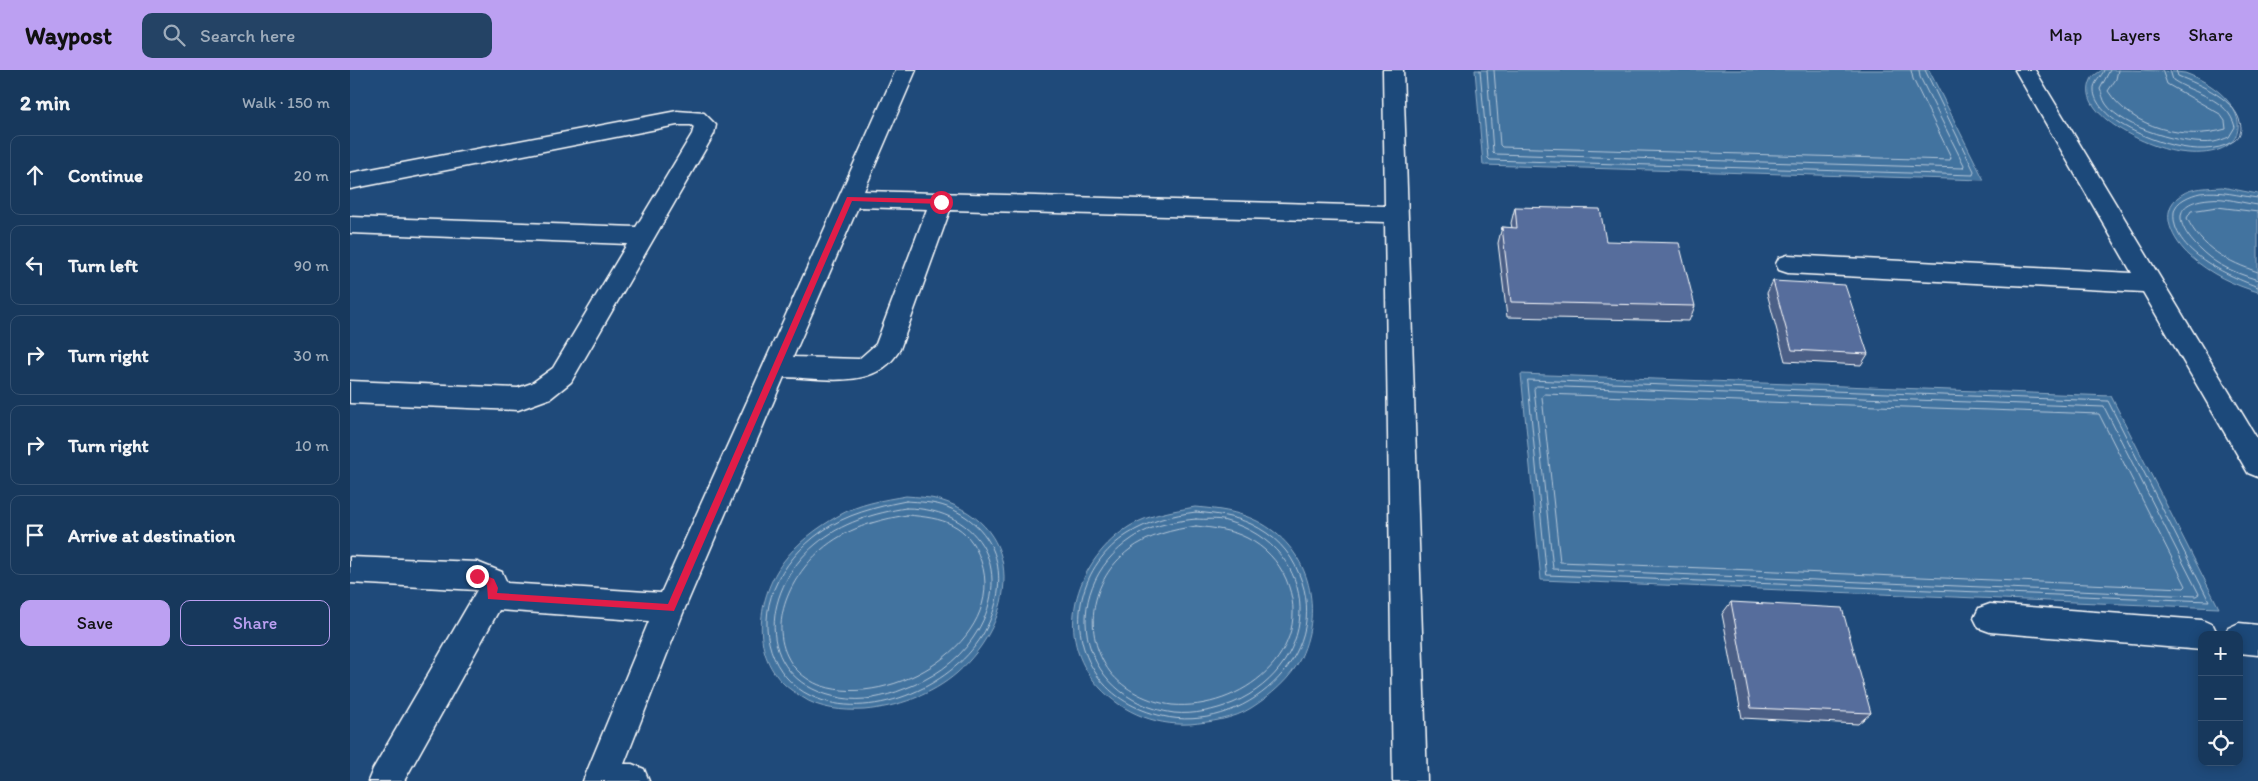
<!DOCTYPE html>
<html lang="en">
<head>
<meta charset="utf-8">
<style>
	:root { --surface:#17385c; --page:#244365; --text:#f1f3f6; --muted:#9eacbb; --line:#365272; --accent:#bca0f2 }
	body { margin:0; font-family:Itim,sans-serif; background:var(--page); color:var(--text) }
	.controls { position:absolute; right:15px; bottom:15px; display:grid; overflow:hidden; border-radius:10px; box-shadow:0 2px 12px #0003 }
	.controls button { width:45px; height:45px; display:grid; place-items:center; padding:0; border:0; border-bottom:1px solid var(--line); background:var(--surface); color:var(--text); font:25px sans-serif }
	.stop { position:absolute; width:15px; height:15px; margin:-11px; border:4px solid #e11d48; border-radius:50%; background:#fff }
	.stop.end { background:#e11d48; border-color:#fff; box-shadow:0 1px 5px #0008 }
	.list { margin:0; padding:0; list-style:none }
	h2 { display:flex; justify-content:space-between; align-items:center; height:65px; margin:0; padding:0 20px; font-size:21px }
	h2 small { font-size:16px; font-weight:400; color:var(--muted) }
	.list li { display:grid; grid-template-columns:32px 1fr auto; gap:15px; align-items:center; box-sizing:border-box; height:80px; margin:0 10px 10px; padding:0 10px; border:1px solid var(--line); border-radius:10px }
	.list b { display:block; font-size:19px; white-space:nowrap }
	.list em { font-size:16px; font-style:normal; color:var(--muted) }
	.actions { display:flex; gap:10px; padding:15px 20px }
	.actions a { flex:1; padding:11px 0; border:1px solid var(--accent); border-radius:10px; text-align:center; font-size:18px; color:var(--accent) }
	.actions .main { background:var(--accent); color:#111 }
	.icon { flex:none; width:28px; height:28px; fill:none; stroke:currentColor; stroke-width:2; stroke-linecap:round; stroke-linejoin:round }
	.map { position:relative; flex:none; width:1908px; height:711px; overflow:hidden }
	header { display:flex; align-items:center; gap:30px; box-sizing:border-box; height:70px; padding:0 25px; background:var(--accent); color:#111 }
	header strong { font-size:24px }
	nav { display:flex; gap:28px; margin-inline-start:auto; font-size:18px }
	.search { width:350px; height:45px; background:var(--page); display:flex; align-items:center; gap:12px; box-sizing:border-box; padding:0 18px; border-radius:10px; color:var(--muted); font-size:19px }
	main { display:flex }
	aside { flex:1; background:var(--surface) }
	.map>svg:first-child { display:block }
	.water { fill:#43739f; stroke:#8eabc5 }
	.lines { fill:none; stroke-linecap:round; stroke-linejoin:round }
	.shore { stroke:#b4c7d9; stroke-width:1 }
	.minor-casing { stroke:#fff; stroke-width:3 }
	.minor { fill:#1f4a7a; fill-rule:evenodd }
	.wall { fill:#4b5e86; stroke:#fff }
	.building { fill:#576d9c; stroke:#fff }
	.route { fill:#e11d48 }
</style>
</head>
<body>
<header>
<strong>Waypost</strong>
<div class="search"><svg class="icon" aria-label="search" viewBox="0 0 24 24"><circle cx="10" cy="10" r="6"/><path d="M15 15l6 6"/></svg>Search here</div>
<nav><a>Map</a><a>Layers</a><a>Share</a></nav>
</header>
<main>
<aside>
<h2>2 min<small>Walk · 150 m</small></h2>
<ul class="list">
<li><svg class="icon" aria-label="ahead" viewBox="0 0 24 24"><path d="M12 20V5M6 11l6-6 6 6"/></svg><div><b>Continue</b></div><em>20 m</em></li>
<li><svg class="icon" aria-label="left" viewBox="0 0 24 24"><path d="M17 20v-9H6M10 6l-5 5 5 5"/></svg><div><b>Turn left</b></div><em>90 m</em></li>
<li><svg class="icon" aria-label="right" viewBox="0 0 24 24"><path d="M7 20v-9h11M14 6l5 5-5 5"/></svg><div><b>Turn right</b></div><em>30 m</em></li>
<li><svg class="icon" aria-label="right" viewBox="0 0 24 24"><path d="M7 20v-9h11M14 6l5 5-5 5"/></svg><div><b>Turn right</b></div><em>10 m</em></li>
<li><svg class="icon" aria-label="arrive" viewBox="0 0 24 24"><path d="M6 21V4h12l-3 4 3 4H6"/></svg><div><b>Arrive at destination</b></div></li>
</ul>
<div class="actions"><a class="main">Save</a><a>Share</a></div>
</aside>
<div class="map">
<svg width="1908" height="711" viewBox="0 0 1908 711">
	<rect width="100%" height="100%" fill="#1f4a7a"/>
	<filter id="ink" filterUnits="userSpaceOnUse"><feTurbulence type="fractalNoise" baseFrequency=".02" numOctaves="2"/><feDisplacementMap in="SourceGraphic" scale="10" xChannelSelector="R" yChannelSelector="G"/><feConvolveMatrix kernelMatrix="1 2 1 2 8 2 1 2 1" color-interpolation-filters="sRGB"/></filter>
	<g filter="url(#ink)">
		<!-- water -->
		<g class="water">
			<path d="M1125,0H1579L1634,110L1133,95Z"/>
			<path d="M1752,0C1776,0 1812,0 1835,3C1906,29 1908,93 1829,82C1803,79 1724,46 1741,10C1742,6 1748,3 1752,0Z"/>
			<path d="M1872,117L1908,124V222C1884,215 1860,204 1840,186C1824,172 1806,141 1831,125C1842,117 1859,118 1872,117Z"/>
			<path d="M1171,304L1761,326L1869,538L1191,510Z"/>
			<path d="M556,426C567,427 580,427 590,430C679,457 666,551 607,603C582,625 547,637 514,640C493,641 469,639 452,627C446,623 439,619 434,614C400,582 408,526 433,492C447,473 467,458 488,446C508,434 533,430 556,426Z"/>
			<path d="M845,437C867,439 887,441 907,451C959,477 974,537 951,587C942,608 920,626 901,638C884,649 860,652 840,654C803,656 767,640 744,611C703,561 728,488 780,456C800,444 823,441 845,437Z"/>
		</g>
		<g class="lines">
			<!-- shore -->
			<g class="shore">
				<path d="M1130,0L1138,88L1140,90L1623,105L1624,101L1575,0"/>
				<path d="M1137,0L1143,82L1145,84L1613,98L1614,95L1570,7L1569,0"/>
				<path d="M1144,0L1150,75L1152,77L1600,90L1601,87L1563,9L1561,0"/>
				<path d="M1754,0C1752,7 1743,12 1744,20C1744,33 1758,46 1769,53C1796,70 1851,90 1882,72C1888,69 1891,64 1891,57C1888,29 1850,15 1828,6L1826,0"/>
				<path d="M1760,0L1750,19C1752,23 1753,30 1756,34C1772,58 1836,76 1864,72C1869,71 1874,69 1879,67L1885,57C1878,28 1844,24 1823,10L1820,0"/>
				<path d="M1768,0L1766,9L1758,21C1782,58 1835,71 1876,59L1875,51L1870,44L1817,14L1812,0"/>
				<path d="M1908,128C1889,126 1870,120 1850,123C1841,125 1825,131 1824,142C1820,181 1879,206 1908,217"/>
				<path d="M1908,135C1892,133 1875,127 1859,129C1803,134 1844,179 1869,194C1881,201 1895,206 1908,210"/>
				<path d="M1908,142L1867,137L1841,141L1837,148C1851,178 1878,192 1908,202"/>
				<path d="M1178,310L1758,331L1859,531L1197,505Z"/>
				<path d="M1187,316L1754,337L1849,524L1846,526L1203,499L1184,319Z"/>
				<path d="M1195,324L1749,344L1836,516L1834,518L1210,492L1192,327Z"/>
				<path d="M556,431C570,432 584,432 597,437C654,460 661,517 632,566C600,618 518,653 461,626C421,607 407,559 424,519C433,497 452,475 471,462C496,444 526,437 556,431Z"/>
				<path d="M556,438C633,438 666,505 623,568C607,592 581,609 554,619C534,627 512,632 491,628C405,613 408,522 466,474C491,453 524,443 556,438Z"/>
				<path d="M846,442C865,444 884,446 901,454C924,465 940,481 949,504C984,587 891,665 812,646C786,640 762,627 747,605C714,558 730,494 778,464C799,451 822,445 846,442Z"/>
				<path d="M557,445C593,448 618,453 631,491C658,571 541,639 472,616C462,613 451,605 444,597C415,559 439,508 471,480C495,459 526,450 557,445Z"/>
				<path d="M846,449C856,450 867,448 876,451C973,478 974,594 883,633C865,640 844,645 824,643C724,629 704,512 791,463C808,454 827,451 846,449Z"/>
				<path d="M846,456C863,458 882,460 897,468C915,477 928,491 936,509C967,582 890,641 822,635C799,632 774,620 760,602C731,563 741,509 779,480C799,465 822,460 846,456Z"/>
			</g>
			<!-- minor casing -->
			<g class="minor-casing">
				<g id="minor">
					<path d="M546,0H566L514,121L1035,136L1033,0H1053L1077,711H1043L1035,152L600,140L550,279C527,321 475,308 434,307L335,538L274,694H282L294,699L299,711H233L299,551L149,540L54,711H18L23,699L127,520L0,513V487L127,492L152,502L157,513L311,523ZM508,137L577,139L526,274L509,289L443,287Z"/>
					<path d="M1665,0H1685L1908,370V407L1898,403L1793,222L1438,203L1429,200L1426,194L1429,188L1438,185L1782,203Z"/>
					<path d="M327,41L354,43L366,55L364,64L221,312L201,328L168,340L0,333V311L168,318L182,313L203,298L277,174L0,163V147L286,157L342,64L344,57L341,55H327L0,119V103Z"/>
					<path d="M1640,534L1852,550L1863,555L1868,565H1852V580L1640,562L1629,558L1624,548L1629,538Z"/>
					<path d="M1889,553L1908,555V585L1889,583V565H1875L1878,558Z"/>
				</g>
			</g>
			<!-- minor -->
			<use href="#minor" class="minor"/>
		</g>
		<!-- wall -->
		<g class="wall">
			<path d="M1165,137L1256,171L1345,236L1339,251L1157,247L1148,173L1152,157L1162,158L1161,153Z"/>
			<path d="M1423,211L1518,284L1511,295L1435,291L1417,223Z"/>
			<path d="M1381,532L1521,643L1508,654L1392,648L1372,544Z"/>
		</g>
		<!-- building -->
		<g class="building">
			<path d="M1165,137L1250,139L1256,171L1329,173L1345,236L1161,232L1152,157L1167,158Z"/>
			<path d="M1423,211L1495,215L1518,284L1442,280Z"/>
			<path d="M1381,532L1492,538L1521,643L1401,638Z"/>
		</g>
	</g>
	<!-- route -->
	<path class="route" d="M497,127L591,129L595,132L591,134L502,131L324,541L138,529L137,515L123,509V504L127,502L144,509L148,518L147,523L318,534Z"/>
</svg>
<div class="controls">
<button>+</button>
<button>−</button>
<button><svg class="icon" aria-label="locate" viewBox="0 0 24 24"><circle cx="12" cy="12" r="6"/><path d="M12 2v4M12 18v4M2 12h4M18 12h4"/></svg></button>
</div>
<div class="stop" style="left:591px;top:132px"></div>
<div class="stop end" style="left:127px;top:506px"></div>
</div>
</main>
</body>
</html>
